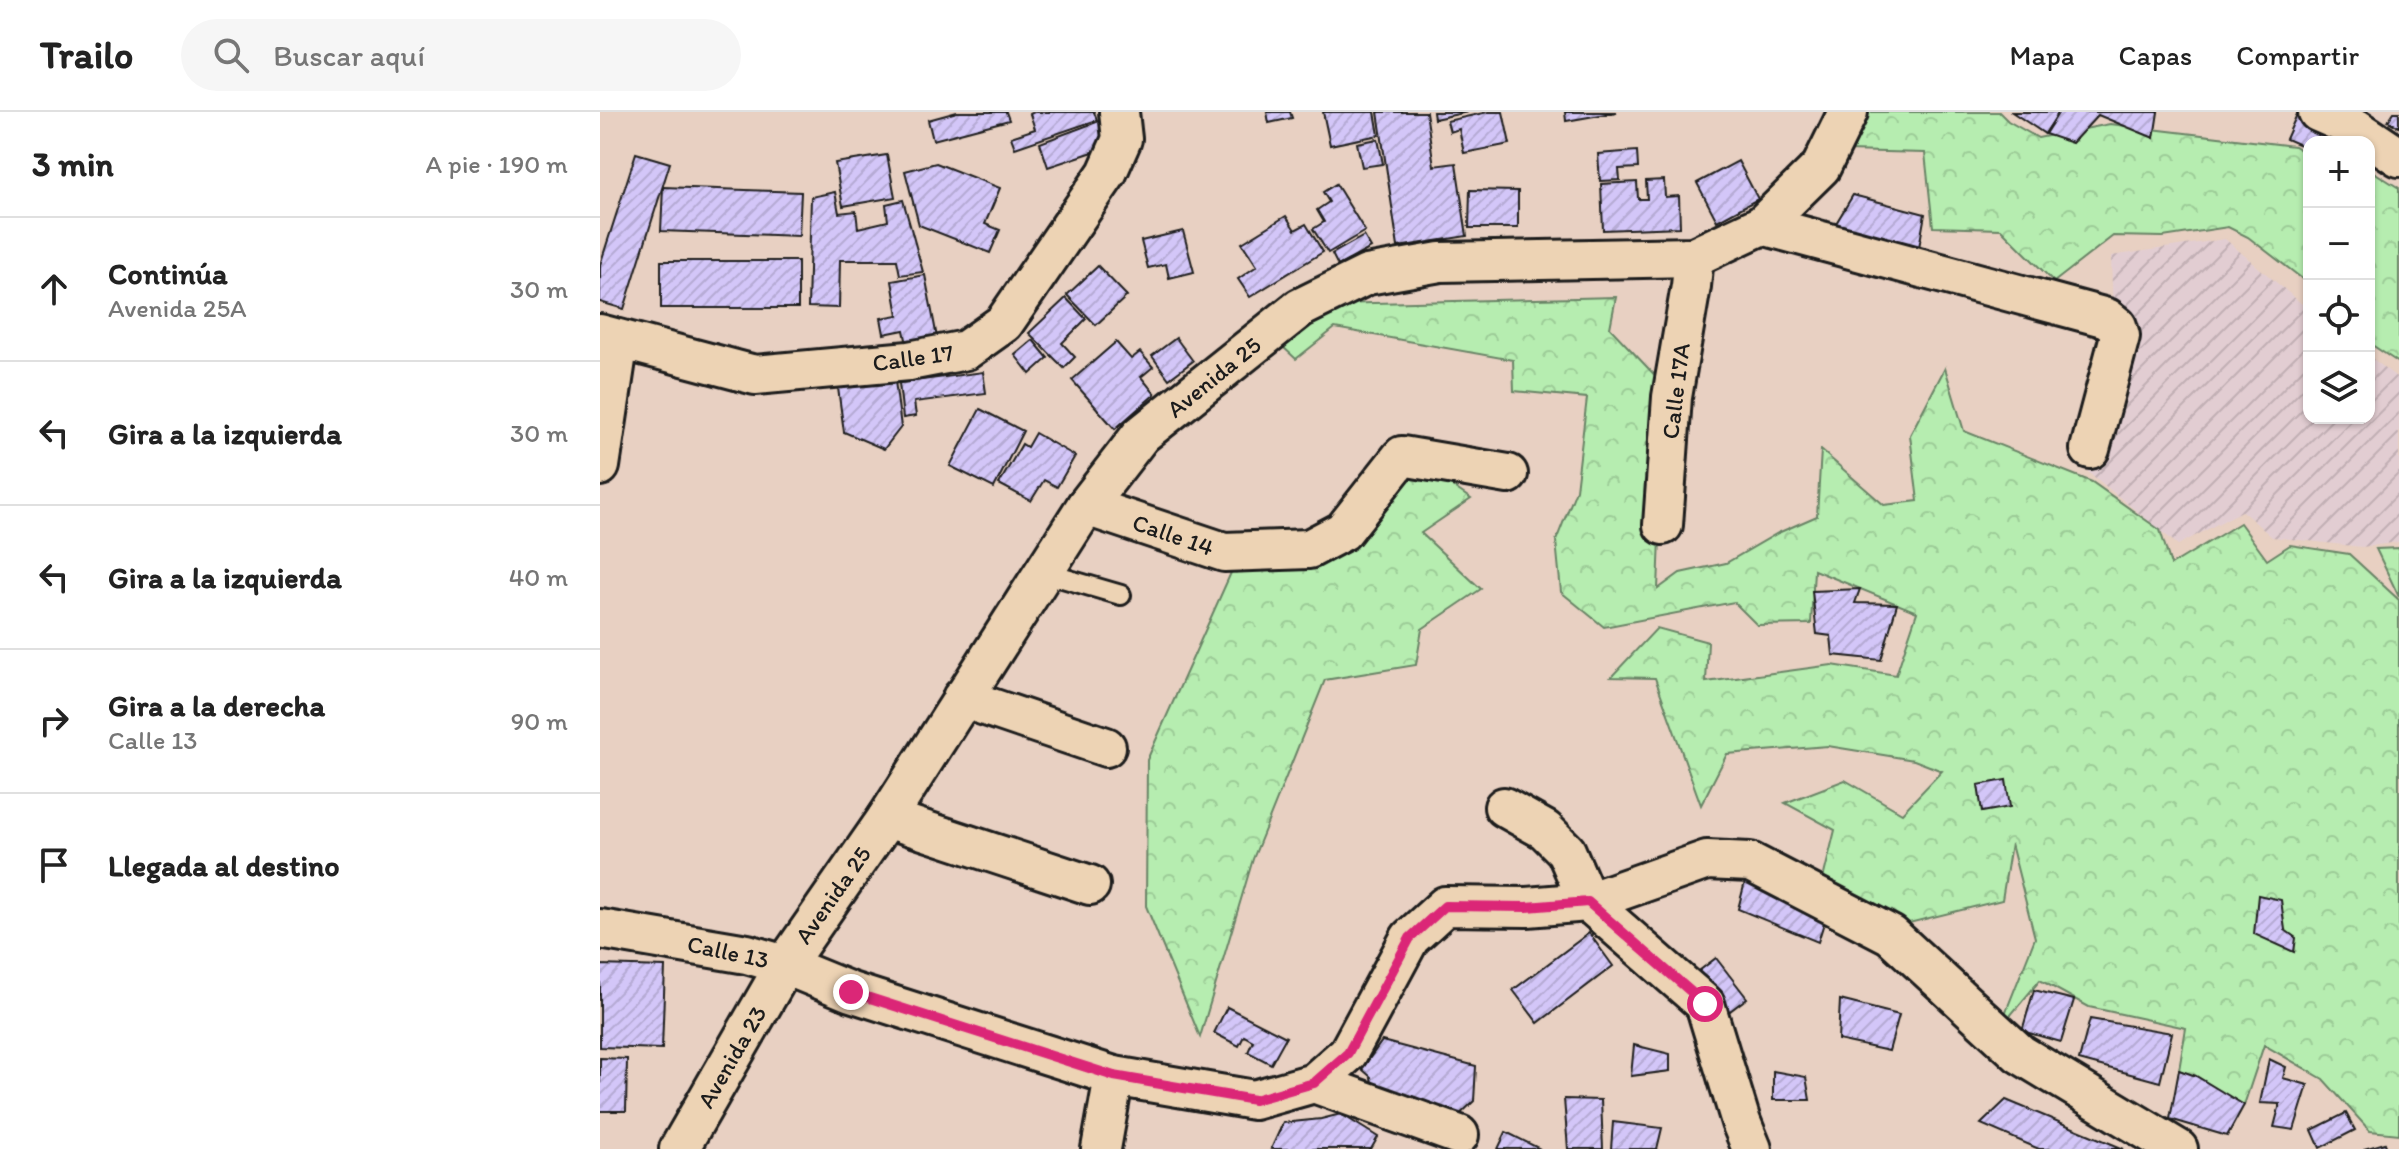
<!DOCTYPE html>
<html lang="es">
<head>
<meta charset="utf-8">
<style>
	:root { --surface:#fff; --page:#f6f6f6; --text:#222; --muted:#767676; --line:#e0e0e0 }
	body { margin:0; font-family:Itim,sans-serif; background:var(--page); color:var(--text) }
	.controls { position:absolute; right:24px; top:24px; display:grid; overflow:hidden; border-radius:16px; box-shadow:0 2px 6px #0004 }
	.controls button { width:72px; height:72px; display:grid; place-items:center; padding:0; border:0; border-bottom:2px solid var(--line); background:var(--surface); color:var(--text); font:40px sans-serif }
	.stop { position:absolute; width:24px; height:24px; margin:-18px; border:6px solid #db2777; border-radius:50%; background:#fff }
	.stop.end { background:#db2777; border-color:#fff; box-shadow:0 2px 8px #0008 }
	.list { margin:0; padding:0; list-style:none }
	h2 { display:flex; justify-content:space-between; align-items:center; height:104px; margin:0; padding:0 32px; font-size:34px }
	h2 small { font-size:26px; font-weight:400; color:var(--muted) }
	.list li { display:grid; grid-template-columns:52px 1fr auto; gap:24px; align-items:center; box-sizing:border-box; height:144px; padding:0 32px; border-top:2px solid var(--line) }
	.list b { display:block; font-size:30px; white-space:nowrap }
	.list p { margin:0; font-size:26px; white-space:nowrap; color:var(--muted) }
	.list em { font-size:26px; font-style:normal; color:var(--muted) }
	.icon { flex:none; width:44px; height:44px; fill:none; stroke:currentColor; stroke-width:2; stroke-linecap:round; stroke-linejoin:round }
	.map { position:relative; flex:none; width:1799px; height:1037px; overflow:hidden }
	header { display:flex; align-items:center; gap:48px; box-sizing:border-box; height:112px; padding:0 40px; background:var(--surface); border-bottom:2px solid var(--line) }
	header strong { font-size:38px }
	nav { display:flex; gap:44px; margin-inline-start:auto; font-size:28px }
	.search { width:560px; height:72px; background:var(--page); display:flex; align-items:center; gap:20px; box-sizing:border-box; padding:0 28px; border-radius:44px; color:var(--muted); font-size:30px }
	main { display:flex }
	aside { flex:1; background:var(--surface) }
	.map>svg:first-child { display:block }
	.industrial { fill:url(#industrial-furrows) }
	.forest { fill:url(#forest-crowns); stroke:#698466; stroke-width:2 }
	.building { fill:url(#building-hatch); stroke:#1c1c1c; stroke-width:2 }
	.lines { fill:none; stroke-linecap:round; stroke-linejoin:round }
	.service-casing { stroke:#1c1c1c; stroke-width:24 }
	.minor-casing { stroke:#1c1c1c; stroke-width:44 }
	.service { stroke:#edd3b4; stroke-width:18 }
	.minor { stroke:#edd3b4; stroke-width:38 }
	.route { stroke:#db2777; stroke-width:10 }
	.labels { text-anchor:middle; stroke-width:7; stroke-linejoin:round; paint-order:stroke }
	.street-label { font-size:24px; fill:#1c1c1c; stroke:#edd3b4 }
</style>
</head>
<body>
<header>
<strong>Trailo</strong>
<div class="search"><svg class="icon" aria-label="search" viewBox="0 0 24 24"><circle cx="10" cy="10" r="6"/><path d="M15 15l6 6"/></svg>Buscar aquí</div>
<nav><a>Mapa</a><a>Capas</a><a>Compartir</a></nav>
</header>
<main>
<aside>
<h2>3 min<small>A pie · 190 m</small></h2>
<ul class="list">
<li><svg class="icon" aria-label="ahead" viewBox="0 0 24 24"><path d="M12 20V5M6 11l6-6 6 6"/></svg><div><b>Continúa</b><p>Avenida 25A</p></div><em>30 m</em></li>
<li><svg class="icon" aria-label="left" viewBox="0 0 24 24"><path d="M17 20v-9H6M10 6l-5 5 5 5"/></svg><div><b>Gira a la izquierda</b></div><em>30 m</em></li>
<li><svg class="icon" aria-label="left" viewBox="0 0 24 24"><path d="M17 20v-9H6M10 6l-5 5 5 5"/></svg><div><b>Gira a la izquierda</b></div><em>40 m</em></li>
<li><svg class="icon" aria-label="right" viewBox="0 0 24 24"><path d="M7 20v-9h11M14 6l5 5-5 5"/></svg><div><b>Gira a la derecha</b><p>Calle 13</p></div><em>90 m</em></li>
<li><svg class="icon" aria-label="arrive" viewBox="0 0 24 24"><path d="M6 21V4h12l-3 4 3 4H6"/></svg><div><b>Llegada al destino</b></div></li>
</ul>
</aside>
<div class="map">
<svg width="1799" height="1037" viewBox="0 0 1799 1037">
	<defs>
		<pattern id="industrial-furrows" width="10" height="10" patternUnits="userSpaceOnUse" patternTransform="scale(2)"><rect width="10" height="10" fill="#e2cdd2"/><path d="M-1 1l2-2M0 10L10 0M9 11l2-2" fill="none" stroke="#c1afb4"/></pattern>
		<pattern id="forest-crowns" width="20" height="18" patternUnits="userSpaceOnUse" patternTransform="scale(2)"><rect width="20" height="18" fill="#b6edb0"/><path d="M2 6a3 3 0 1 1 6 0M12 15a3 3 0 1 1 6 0" fill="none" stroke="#9ccb97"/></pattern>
		<pattern id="building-hatch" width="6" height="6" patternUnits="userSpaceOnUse" patternTransform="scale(2)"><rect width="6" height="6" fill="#d3c6f8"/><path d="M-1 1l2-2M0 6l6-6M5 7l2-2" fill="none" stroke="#b5aad4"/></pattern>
	</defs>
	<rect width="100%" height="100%" fill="#e8d0c2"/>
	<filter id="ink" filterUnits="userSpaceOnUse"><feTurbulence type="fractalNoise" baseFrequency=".0125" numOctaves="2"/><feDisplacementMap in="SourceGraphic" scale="16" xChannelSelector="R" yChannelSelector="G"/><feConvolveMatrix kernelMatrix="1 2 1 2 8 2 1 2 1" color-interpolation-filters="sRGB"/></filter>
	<g filter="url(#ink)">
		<!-- industrial -->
		<path class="industrial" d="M1625,127L1709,198V306H1769V244L1799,267V430L1762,435L1672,425L1642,399L1578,433L1481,354L1513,205L1511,144Z"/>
		<!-- forest -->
		<g class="forest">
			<path d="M1251,0H1399L1408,9L1438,26L1510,12L1694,34L1709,43V172L1648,125L1628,115L1563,125L1513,124L1454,170L1401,117L1333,115L1325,41L1246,39Z"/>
			<path d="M1769,57L1799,76V251L1769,231Z"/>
			<path d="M1016,185L1010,216L1066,275L1058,477L1080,461L1126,451L1178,421L1217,404L1221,338L1284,393L1318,389L1310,323L1345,256L1364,319L1492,370L1560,418L1571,453L1640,411L1667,448L1690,433L1749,442L1799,488V1022L1770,1019L1723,967L1664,933L1644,993L1579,958L1586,916L1489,895L1440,868L1399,917L1435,826L1411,732L1402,788L1297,814L1222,771L1235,718L1185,691L1245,668L1302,701L1342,659L1314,648L1228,634L1127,642L1101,693L1055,566L1011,565L1057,516L1108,530L1106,570L1232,553L1296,563L1317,500L1214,458L1211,512L1157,513L1134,490L1004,515L961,480L956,429L976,378L987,286L914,279L913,248L735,216L696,247L682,234L734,192Z"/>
			<path d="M811,346L871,387L821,421L881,477L822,517L816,553L725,568L653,747L600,925L546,794L547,648L638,445L734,443Z"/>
			<path d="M1799,436V485L1776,437Z"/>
		</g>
		<!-- building -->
		<g class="building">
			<path d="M357,0H406L409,8L333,28L328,8Z"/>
			<path d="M434,0H494L497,8L415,36L411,25L435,17L430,2Z"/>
			<path d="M667,0H690L692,6L669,11Z"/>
			<path d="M723,0H775L779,23L730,33Z"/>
			<path d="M778,0H826L834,54L856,51L867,124L798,135Z"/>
			<path d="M833,0H868L834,7Z"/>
			<path d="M888,0H903L910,32L864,41L859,17L850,20L847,9Z"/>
			<path d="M965,0H1017L966,9Z"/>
			<path d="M1412,0H1459L1445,22Z"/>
			<path d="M1459,0H1558L1554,26L1498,3L1472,31L1445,22Z"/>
			<path d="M1698,0H1708L1761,30H1709V37L1686,27Z"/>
			<path d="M1794,0H1799V15L1788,9Z"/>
			<path d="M502,8L511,34L448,55L440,31Z"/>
			<path d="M778,27L783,52L762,55L757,31Z"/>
			<path d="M1037,39L1038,56L1019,57L1020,68L1000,69L998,42Z"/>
			<path d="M36,41L70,51L24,197L0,190V153Z"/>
			<path d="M287,43L295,85L243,94L235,51Z"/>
			<path d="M1138,49L1158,87L1117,109L1097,71Z"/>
			<path d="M336,51L400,76L385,112L400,118L390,141L319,113L305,59Z"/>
			<path d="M1064,68L1065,85L1079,84L1080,115L1003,118L1001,72L1037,70L1038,87H1047L1046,69Z"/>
			<path d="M736,72L765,119L728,141L713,117L724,110L717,98L729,90L723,80Z"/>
			<path d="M63,75L201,80L199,124L61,119Z"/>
			<path d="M870,78L918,79V116H869Z"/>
			<path d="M235,80L239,101L256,99L258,116L288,109L286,92L303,88L323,160L300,163L297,148H240L239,196L208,195L211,85Z"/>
			<path d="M1253,83L1325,102L1318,141L1235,113Z"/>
			<path d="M686,104L695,118L706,112L723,140L650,185L638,167L657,154L642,131Z"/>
			<path d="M583,119L594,160L569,166L566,152L548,156L541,129Z"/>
			<path d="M764,124L771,136L738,154L732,142Z"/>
			<rect x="61" y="149" width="137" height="47"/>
			<path d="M498,154L527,184L496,213L467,183Z"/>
			<path d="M325,163L338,231L308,237L304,218L284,222L281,206L298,203L292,169Z"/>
			<path d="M466,186L486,207L462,231L475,245L464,256L429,221Z"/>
			<path d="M576,226L593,249L569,267L552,244Z"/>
			<path d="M433,228L448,246L430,262L415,243Z"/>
			<path d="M516,230L531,247L540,240L553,255L541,265L555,282L515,317L472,268Z"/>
			<path d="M383,260L386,281L314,290L316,304L303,306L299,271Z"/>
			<path d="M295,269L301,315L284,337L244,320L238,276Z"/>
			<path d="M380,297L423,319L394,376L350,354Z"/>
			<path d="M435,321L475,344L457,375L444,368L431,389L399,372L422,332L427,335Z"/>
			<path d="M1260,477L1255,491L1297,492L1281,548L1233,543L1231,524L1217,522L1212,479Z"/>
			<path d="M1406,668L1410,695L1382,700L1378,673Z"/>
			<path d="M1146,766L1228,798L1218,830L1138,797Z"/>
			<path d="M1658,783L1681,788L1685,818L1696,826L1694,840L1654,822Z"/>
			<path d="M989,821L1013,854L938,911L913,878Z"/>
			<path d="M1116,846L1147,886L1122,905L1091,865Z"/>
			<path d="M0,853L65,855L62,937L0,935Z"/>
			<path d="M1434,878L1474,888L1461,930L1422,919Z"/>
			<path d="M1240,888L1299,903L1289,939L1238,928Z"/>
			<path d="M627,895L686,925L671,952L648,940L653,929L644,924L639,934L614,921Z"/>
			<path d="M1490,907L1572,921L1560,970L1479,948Z"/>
			<path d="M782,929L876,954L874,989L854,1008L773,978L771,965L762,957Z"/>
			<path d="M1034,933L1070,942V959L1031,964Z"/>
			<path d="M0,946L27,947L26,999H0Z"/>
			<path d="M1669,947L1686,955L1683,966L1708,973L1694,1018L1674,1015L1680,992L1660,991Z"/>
			<path d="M1579,958L1596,964L1644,993L1627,1024L1570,1007Z"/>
			<path d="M1173,959L1206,965L1210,988H1173Z"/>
			<path d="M964,987L1001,988L1003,1037H968Z"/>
			<path d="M1406,988L1524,1037H1439L1381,1012Z"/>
			<path d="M1746,1001L1755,1018L1720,1036L1712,1018Z"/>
			<path d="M741,1002L778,1025L771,1037H671L683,1011L721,1007Z"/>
			<path d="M1013,1010L1062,1016L1057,1037H1011Z"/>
			<path d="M906,1020L940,1037H898Z"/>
			<path d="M1785,1031L1787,1037H1764Z"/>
		</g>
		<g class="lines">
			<!-- service casing -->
			<g class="service-casing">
				<path id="service" d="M442,460L521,483"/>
			</g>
			<!-- minor casing -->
			<g class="minor-casing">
				<g id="minor">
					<path d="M1718,0L1757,17L1799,45"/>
					<path d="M1162,113L1507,206L1517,214L1520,224L1490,337"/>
					<path d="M0,222L155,263L309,249L366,238L404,211L507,61L522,27L519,0"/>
					<path d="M0,354L19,228"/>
					<path d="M486,394L624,440L709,437L743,419L802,344L908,362"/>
					<path d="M1063,413L1072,285L1091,174L1094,145"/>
					<path d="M362,586L506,635"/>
					<path d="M904,695L945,718L966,739L988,790L1105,892L1141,1010L1152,1037"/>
					<path d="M287,706L490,773"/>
					<path d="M0,817L147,842L185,853L251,880L514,964L654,988L714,971L748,941L810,826L845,794L927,795L988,790L1107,748L1150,750L1291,823L1420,942L1578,1037"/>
					<path d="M714,971L859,1023"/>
					<path d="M79,1037L185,853L287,706L486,394L541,323L700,196L767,163L840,150L1094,145L1162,113L1221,55L1248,0"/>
					<path d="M501,1037L514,964"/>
				</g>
			</g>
			<!-- service -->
			<use href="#service" class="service"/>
			<!-- minor -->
			<use href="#minor" class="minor"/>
		</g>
	</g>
	<g class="lines" filter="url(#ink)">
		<!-- route -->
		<path class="route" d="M251,880L514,964L654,988L714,971L748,941L810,826L845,794L927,795L988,790L1105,892"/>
	</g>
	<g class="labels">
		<!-- street labels -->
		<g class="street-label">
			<text transform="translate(313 246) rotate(-8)" y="8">Calle 17</text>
			<text transform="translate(614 265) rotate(-39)" y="8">Avenida 25</text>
			<text transform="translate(1076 279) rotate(-83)" y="8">Calle 17A</text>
			<text transform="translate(573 423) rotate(19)" y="8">Calle 14</text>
			<text transform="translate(233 783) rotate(-55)" y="8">Avenida 25</text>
			<text transform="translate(128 840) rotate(12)" y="8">Calle 13</text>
			<text transform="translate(132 945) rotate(-60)" y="8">Avenida 23</text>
		</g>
	</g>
</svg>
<div class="controls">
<button>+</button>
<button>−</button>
<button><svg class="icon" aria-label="locate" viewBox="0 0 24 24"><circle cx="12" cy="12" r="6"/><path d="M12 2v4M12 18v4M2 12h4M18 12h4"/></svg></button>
<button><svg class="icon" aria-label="layers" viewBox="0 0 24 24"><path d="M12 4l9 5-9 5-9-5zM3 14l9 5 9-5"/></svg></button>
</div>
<div class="stop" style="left:1105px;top:892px"></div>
<div class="stop end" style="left:251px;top:880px"></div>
</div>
</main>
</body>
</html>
